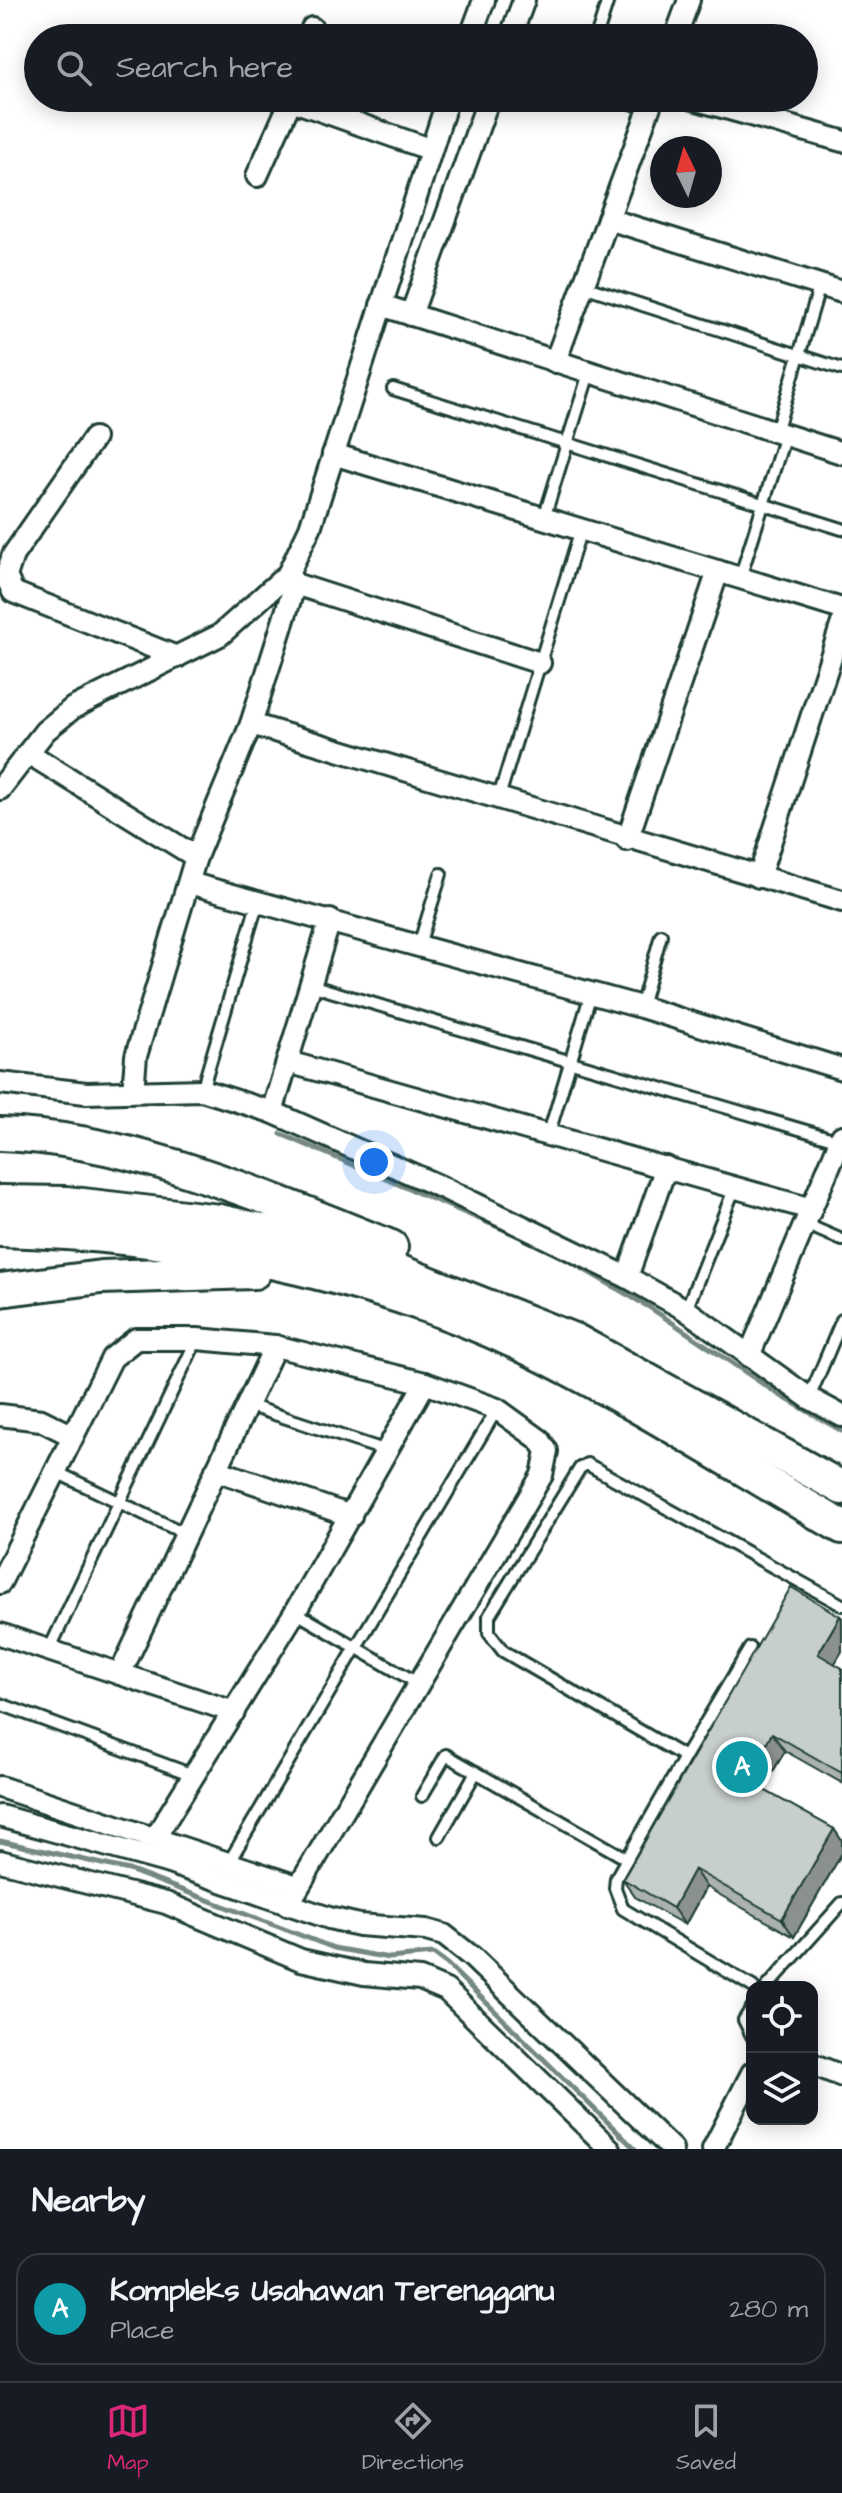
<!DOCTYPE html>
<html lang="en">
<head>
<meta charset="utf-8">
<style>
	:root { --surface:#171b24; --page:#242831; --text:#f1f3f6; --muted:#9ea1a6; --line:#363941; --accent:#db2777 }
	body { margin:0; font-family:"Architects Daughter",sans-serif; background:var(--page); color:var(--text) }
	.controls { position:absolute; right:24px; bottom:24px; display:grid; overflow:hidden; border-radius:16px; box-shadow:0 4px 20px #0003 }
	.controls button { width:72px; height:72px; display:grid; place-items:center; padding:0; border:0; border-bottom:2px solid var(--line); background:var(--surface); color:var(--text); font:40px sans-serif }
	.compass { position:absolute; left:650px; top:136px; width:72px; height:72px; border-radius:50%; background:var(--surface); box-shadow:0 4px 20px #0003; rotate:355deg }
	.you { position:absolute; left:374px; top:1162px; width:28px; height:28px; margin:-20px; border:6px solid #fff; border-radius:50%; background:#1a73e8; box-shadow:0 0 0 12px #1a73e833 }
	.badge { display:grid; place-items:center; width:52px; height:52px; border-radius:50%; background:var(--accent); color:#fff; font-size:26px; font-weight:700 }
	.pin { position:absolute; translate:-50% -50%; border:4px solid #fff; box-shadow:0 2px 8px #0006 }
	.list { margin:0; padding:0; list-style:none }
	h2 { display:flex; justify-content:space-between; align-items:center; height:104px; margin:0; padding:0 32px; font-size:34px }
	h2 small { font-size:26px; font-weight:400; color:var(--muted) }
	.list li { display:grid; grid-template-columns:52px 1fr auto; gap:24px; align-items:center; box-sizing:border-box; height:112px; margin:0 16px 16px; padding:0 16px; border:2px solid var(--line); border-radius:24px }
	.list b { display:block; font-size:30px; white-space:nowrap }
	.list p { margin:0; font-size:26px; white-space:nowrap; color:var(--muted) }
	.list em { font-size:26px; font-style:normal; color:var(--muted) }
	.icon { flex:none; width:44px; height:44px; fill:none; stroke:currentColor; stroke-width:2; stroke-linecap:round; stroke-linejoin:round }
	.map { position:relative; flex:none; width:842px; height:2149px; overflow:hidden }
	.search { position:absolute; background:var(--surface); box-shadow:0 4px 20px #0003; left:24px; right:24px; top:24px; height:88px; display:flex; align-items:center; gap:20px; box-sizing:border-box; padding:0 28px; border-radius:44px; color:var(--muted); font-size:30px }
	.sheet { height:232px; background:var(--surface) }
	nav { display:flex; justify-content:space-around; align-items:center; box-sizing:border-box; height:112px; border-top:2px solid var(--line); background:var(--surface); font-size:22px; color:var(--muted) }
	nav a { display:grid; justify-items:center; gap:4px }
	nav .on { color:var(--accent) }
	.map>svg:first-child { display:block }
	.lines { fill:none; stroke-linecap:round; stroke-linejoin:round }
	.stream { stroke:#758883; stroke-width:5 }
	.service-casing { stroke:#1f3d34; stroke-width:16 }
	.minor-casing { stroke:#1f3d34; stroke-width:26 }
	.primary-casing { stroke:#1f3d34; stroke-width:38 }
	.service { stroke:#fff; stroke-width:10 }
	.minor { stroke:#fff; stroke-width:20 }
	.primary { stroke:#fff; stroke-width:32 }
	.wall { fill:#abb2af; stroke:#1f3d34; stroke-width:2 }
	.shaded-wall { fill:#8b918f; stroke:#1f3d34; stroke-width:2 }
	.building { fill:#c7cfcc; stroke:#1f3d34; stroke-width:2 }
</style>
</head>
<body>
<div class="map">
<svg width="842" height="2149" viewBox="0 0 842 2149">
	<rect width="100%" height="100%" fill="#fff"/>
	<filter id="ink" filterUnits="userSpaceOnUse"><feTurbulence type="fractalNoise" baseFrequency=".0125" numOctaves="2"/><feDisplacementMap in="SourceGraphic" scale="16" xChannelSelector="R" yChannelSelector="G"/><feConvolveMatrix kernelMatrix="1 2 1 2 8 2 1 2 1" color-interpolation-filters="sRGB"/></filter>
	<g filter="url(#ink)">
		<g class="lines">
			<!-- stream -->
			<g class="stream">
				<path d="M281,1134L526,1239"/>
				<path d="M550,1250L649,1307L778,1394L842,1431"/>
				<path d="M0,1841L129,1870L334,1948L389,1958L433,1954L447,1964L635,2149"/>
			</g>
			<!-- service casing -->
			<g class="service-casing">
				<g id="service">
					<path d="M596,38L608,0"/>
					<path d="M616,98L649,109"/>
					<path d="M583,286L842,369"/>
					<path d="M393,389L842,529"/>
					<path d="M776,432L820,285"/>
					<path d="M544,518L589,373"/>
					<path d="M740,578L785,435"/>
					<path d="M498,800L581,529"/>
					<path d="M419,945L441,874"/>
					<path d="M310,985L840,1141"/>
					<path d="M641,1007L661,935"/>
					<path d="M202,1090L258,901"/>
					<path d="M549,1133L591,993"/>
					<path d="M805,1224L842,1240"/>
					<path d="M686,1310L735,1187"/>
					<path d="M809,1398L842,1320"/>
					<path d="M247,1405L387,1451"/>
					<path d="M56,1472L186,1534"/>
					<path d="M295,1612L419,1684"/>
					<path d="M49,1650L197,1339"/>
					<path d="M0,1704L193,1775"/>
					<path d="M685,1757L750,1648"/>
					<path d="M422,1796L446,1755L627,1859"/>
					<path d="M439,1837L476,1772"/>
					<path d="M229,1862L497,1409"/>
					<path d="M753,1987L623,1909L615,1888L616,1878L685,1757L503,1651L489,1633V1616L580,1468L587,1464L842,1605"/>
					<path d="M767,1987L842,1903"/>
					<path d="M752,2008L744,2020L752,2036"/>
				</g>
			</g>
			<!-- minor casing -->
			<g class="minor-casing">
				<g id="minor">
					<path d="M310,38L312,28"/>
					<path d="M470,38L484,0"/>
					<path d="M510,38L524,0"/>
					<path d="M675,38L689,0"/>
					<path d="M690,98L842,141"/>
					<path d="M291,100L429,149"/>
					<path d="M257,176L292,98"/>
					<path d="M608,219L842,292"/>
					<path d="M381,305L842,453"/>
					<path d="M411,315L489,98"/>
					<path d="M555,362L653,98"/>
					<path d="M94,438L13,555L6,576L13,592L177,657"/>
					<path d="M333,454L842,609"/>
					<path d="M288,574L295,584L540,663"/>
					<path d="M251,724L842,901"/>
					<path d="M28,753L196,857"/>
					<path d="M0,789L45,731L73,708L220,635L288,574L310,528L448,98"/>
					<path d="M627,840L718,571"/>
					<path d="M759,877L842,623"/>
					<path d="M189,883L641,1007L842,1069"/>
					<path d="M288,1062L811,1209"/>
					<path d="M0,1083L86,1093L202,1090L272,1112L441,1187L627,1277L686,1310L809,1398L842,1416"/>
					<path d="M133,1091L136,1056L196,857L251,724L295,584"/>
					<path d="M272,1112L330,920"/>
					<path d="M627,1277L666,1167"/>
					<path d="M749,1356L842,1136"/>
					<path d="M0,1415L41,1420L73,1436"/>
					<path d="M216,1470L351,1516"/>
					<path d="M0,1583L112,1358L136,1339H197L275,1346L425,1383L497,1409L540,1440L547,1451L542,1475L288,1905"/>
					<path d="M0,1634L234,1712"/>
					<path d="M120,1674L275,1346"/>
					<path d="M0,1787L297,1886"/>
					<path d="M0,1816L166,1862L329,1918L359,1925L426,1930L444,1935L472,1957L672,2149"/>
					<path d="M156,1836L295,1612L425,1383"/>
					<path d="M0,1861L166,1903L301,1960L364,1974L420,1979L446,1990L610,2149"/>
					<path d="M812,2064L842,2076"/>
					<path d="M713,2149L752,2073"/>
				</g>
			</g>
			<!-- primary casing -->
			<g class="primary-casing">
				<g id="primary">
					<path d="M0,1134C132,1138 269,1199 391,1247"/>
					<path d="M0,1202L66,1203L219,1221L306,1240L390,1268L576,1341L842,1488"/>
					<path d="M0,1230C173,1234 364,1270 522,1345C632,1398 736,1466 842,1527"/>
					<path d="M0,1290L101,1277L254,1272"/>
				</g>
			</g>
			<!-- service -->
			<use href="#service" class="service"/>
			<!-- minor -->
			<use href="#minor" class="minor"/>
			<!-- primary -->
			<use href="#primary" class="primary"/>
		</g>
		<!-- wall -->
		<path class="wall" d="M840,1616L842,1618V1651L834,1664L842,1668V1783L785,1751L762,1789L834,1829L842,1841V1853L794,1937L706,1887L685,1925L635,1897L623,1879Z"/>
		<!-- shaded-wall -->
		<g class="shaded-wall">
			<path d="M840,1616L842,1618V1651L830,1672L818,1654Z"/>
			<path d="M772,1733L785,1751L758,1797L746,1780Z"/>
			<path d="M834,1829L842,1841V1853L794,1937L782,1919Z"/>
			<path d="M694,1869L706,1887L685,1925L673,1908Z"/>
		</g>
		<!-- building -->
		<path class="building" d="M791,1587L840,1616L818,1654L842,1668V1773L772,1733L746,1780L834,1829L782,1919L694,1869L673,1908L623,1879Z"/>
	</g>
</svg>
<div class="controls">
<button><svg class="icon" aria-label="locate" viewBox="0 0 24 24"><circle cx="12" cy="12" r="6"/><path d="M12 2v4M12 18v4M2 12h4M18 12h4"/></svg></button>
<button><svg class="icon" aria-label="layers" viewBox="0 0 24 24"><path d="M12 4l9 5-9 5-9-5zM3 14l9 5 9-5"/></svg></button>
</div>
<svg class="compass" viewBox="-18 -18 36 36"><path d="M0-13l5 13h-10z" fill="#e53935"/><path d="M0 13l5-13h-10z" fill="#9ea1a6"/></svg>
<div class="you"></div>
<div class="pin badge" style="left:742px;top:1767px;background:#0f9aa8">A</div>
<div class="search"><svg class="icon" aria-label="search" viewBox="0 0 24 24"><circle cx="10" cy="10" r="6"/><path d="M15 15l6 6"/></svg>Search here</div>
</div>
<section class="sheet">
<h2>Nearby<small></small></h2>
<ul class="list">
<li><span class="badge" style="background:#0f9aa8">A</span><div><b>Kompleks Usahawan Terengganu</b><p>Place</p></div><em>280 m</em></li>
</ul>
</section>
<nav>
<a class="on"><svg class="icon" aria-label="map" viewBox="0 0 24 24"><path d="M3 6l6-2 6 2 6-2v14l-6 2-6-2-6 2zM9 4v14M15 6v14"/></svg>Map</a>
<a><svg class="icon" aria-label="directions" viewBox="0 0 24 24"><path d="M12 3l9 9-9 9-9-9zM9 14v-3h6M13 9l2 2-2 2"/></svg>Directions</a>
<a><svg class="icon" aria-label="saved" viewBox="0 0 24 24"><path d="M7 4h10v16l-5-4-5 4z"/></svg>Saved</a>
</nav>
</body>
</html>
